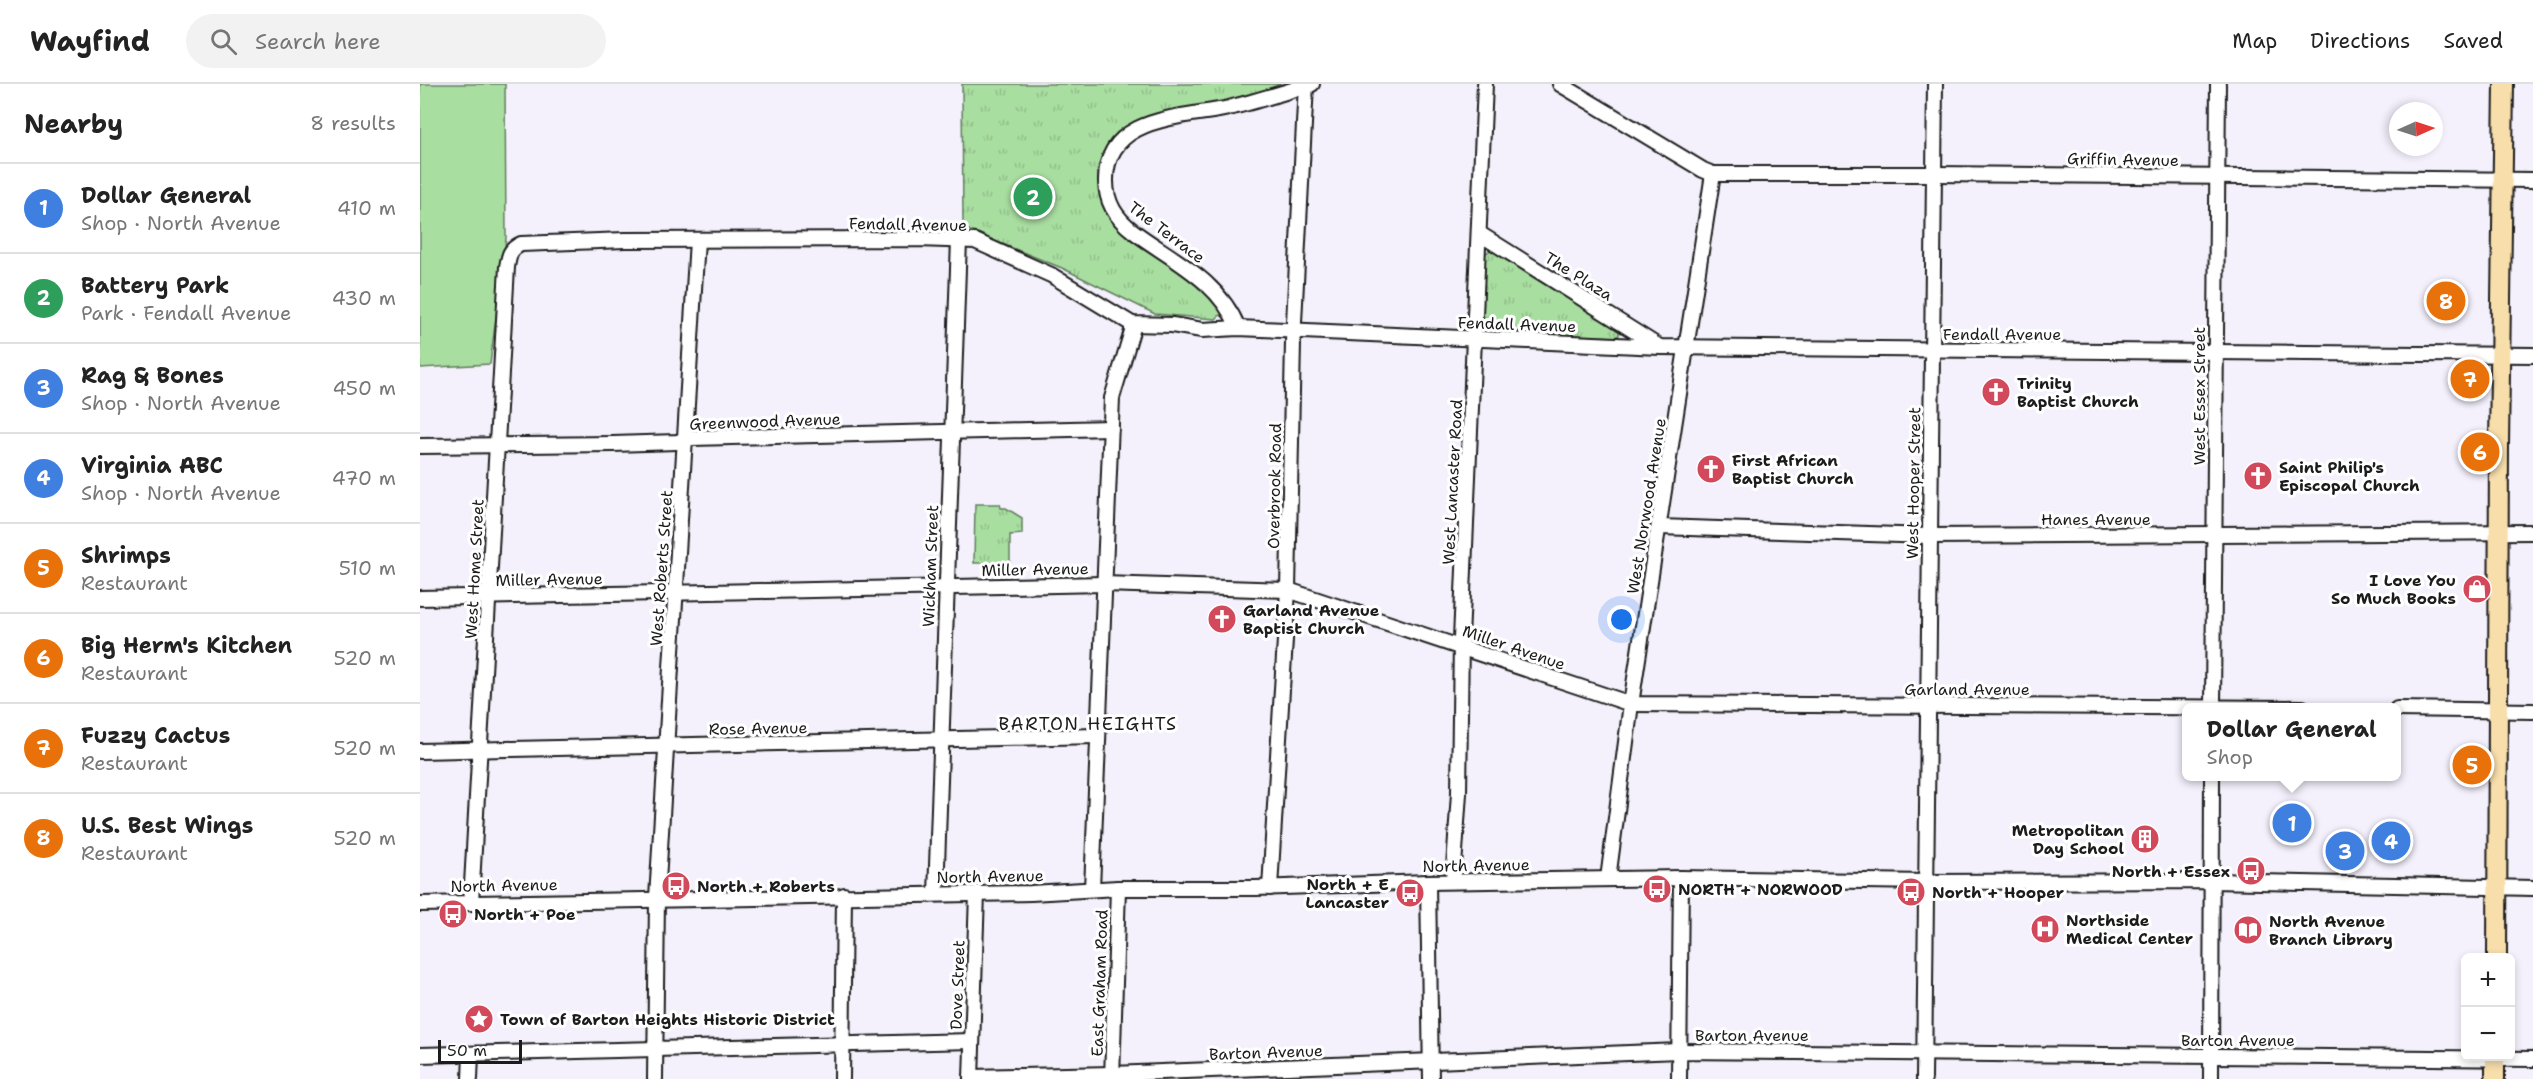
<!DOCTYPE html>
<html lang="en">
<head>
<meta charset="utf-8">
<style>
	:root { --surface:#fff; --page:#f2f2f2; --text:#222; --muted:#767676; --line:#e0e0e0; --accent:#d93025 }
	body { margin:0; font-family:"Shantell Sans",sans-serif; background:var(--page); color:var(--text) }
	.controls { position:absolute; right:18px; bottom:18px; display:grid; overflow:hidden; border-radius:9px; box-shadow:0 3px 9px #0003 }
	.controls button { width:54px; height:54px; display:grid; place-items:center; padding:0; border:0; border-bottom:2px solid var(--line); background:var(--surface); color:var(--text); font:30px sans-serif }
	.compass { position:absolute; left:1969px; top:18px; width:54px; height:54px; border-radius:50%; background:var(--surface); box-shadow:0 3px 9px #0003; rotate:87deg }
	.scale { position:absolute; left:18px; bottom:15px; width:84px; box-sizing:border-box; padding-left:6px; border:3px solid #1c1c1c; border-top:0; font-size:16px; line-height:21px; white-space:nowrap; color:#1c1c1c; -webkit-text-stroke:4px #fff; paint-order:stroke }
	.you { position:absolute; left:1202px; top:536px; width:21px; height:21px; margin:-15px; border:4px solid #fff; border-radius:50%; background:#1a73e8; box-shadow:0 0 0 9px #1a73e833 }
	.badge { display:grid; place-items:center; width:39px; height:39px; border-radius:50%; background:var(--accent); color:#fff; font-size:20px; font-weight:700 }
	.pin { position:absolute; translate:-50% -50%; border:3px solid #fff; box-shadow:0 2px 6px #0006 }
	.popup { position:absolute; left:1762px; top:619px; width:219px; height:78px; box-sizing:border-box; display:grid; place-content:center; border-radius:9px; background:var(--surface); filter:drop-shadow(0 2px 4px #0005); font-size:20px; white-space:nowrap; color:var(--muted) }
	.popup b { font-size:22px; color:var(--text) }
	.popup::after { content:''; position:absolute; left:50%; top:100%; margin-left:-12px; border:12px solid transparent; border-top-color:var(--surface) }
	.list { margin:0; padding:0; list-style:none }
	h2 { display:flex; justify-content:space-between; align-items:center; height:78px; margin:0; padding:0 24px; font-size:26px }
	h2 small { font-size:20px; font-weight:400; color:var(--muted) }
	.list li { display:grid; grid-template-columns:39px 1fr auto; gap:18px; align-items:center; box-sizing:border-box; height:90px; padding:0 24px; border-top:2px solid var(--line) }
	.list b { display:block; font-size:22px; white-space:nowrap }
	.list p { margin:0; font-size:20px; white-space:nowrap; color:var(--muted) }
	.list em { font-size:20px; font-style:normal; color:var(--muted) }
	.icon { flex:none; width:33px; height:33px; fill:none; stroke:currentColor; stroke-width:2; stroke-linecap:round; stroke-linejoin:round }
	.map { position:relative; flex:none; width:2113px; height:995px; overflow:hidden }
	header { display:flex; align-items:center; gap:36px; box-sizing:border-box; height:84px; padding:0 30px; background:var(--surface); border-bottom:2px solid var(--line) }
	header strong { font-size:28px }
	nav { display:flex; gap:33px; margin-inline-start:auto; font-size:21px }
	.search { width:420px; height:54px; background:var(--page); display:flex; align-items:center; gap:15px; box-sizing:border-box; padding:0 21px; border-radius:33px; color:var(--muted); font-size:22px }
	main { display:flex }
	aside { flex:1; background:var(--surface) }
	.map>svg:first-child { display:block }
	.grass { fill:#a9dea1; stroke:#627d5e; stroke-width:1.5 }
	.park { fill:url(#park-tufts); stroke:#627d5e; stroke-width:1.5 }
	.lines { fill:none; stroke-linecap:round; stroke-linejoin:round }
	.minor-casing { stroke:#1c1c1c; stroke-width:18 }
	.major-casing { stroke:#1c1c1c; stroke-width:22 }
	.minor { stroke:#fff; stroke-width:14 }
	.major { stroke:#f8deab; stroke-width:18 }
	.labels { text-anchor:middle; stroke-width:6; stroke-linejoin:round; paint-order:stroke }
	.street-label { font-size:16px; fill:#1c1c1c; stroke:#fff }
	.poi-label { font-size:16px; font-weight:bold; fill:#1c1c1c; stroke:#fff; text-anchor:start }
	.neighbourhood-label { font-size:18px; letter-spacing:1.5px; fill:#1c1c1c; stroke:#fff }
</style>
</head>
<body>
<header>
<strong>Wayfind</strong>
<div class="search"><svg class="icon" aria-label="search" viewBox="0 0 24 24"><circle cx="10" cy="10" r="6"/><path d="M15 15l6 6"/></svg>Search here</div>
<nav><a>Map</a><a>Directions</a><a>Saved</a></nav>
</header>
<main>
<aside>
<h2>Nearby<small>8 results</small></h2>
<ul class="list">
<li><span class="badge" style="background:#3f7fe0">1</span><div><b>Dollar General</b><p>Shop · North Avenue</p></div><em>410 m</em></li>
<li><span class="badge" style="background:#2e9e5b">2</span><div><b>Battery Park</b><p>Park · Fendall Avenue</p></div><em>430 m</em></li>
<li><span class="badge" style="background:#3f7fe0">3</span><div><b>Rag &amp; Bones</b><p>Shop · North Avenue</p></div><em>450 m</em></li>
<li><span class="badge" style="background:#3f7fe0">4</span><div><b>Virginia ABC</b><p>Shop · North Avenue</p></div><em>470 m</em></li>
<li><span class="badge" style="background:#e8710a">5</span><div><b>Shrimps</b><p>Restaurant</p></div><em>510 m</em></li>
<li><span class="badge" style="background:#e8710a">6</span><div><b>Big Herm's Kitchen</b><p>Restaurant</p></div><em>520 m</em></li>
<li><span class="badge" style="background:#e8710a">7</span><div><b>Fuzzy Cactus</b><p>Restaurant</p></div><em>520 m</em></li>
<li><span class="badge" style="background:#e8710a">8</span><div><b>U.S. Best Wings</b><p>Restaurant</p></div><em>520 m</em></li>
</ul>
</aside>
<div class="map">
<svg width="2113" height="995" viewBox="0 0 2113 995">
	<defs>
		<pattern id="park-tufts" width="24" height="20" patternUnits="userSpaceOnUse" patternTransform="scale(1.5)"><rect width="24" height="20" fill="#a9dea1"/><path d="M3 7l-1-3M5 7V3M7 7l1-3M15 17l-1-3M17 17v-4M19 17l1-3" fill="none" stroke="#91be8a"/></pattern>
	</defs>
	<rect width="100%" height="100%" fill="#f4f1fd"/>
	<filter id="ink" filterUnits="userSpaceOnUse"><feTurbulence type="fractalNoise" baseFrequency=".0167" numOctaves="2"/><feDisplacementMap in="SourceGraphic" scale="12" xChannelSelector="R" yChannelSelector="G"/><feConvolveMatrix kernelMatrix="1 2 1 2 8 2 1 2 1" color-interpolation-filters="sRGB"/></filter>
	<g filter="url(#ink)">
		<!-- grass -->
		<path class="grass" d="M0,0H85L86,154L70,280L0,284Z"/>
		<!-- park -->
		<g class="park">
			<path d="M542,0H870L702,50L685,121L789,209L804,229L803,233L800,231L796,235L735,230L642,184L543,144Z"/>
			<path d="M1072,165L1199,244V251L1195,253L1066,247L1062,241L1065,170Z"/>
			<path d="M555,420H580L581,424H586L602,434V450L590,451V479H554Z"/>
		</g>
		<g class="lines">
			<!-- minor casing -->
			<g class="minor-casing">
				<g id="minor">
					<path d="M1140,0L1283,86L1293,90H1514L2113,96"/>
					<path d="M1060,150L1238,262"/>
					<path d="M818,244C799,196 752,176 713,147C696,134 686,119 686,97C685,31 764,34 809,24C837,17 865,8 892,0"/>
					<path d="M0,362L193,360L257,358L272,354L691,344"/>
					<path d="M1239,443L1509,452L2113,448"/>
					<path d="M0,514L684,500L868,506L1211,620L1883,624"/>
					<path d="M1793,624L1798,0"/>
					<path d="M1977,625L2113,627"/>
					<path d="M0,667L677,652"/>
					<path d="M1188,795L1211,620L1293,90"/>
					<path d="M1033,797L1039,709L1041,555L1065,0"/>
					<path d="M1008,798L1011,995"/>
					<path d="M850,804L868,506L873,258L886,0"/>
					<path d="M672,805L692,314L712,247V240"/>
					<path d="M516,810L539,156"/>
					<path d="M51,818L87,183C89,171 90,165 101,160L205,156L498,155L555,157L631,191L712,240L752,241L782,246L818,244L1240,263L2113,271"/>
					<path d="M0,820L611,809L698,804H836L1008,798L1261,794L1507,798L1792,797L2113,804"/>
					<path d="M0,971L552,957"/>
					<path d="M551,993L692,990L1259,967L2113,975"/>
					<path d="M50,995L51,970"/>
					<path d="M235,995L237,814L277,156"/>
					<path d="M422,995L424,811"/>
					<path d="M551,995L557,809"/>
					<path d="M692,995L698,804"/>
					<path d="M1259,995L1261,794"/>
					<path d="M1504,995L1515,0"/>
					<path d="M1791,995L1792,692"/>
				</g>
			</g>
			<!-- major casing -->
			<g class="major-casing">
				<g id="major">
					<path d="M2077,874L2079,360L2084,0"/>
					<path d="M2075,995V972"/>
				</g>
			</g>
			<!-- minor -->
			<use href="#minor" class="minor"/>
			<!-- major -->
			<use href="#major" class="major"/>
		</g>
	</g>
	<!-- icons -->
	<defs>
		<g id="church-disc" transform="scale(1.5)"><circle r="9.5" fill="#d1495b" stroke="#fff"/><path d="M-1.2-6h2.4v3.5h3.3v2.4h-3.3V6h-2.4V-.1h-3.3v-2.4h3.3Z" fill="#fff"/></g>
		<g id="shop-disc" transform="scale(1.5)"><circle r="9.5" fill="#d1495b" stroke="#fff"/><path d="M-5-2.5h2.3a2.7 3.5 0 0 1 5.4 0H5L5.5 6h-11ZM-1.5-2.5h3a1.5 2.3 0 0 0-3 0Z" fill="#fff"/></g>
		<g id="building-disc" transform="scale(1.5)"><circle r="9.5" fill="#d1495b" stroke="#fff"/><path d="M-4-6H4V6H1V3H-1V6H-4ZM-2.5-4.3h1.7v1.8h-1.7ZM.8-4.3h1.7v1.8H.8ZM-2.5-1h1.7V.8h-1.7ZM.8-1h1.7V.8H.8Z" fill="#fff"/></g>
		<g id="bus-disc" transform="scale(1.5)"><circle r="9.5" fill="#d1495b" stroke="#fff"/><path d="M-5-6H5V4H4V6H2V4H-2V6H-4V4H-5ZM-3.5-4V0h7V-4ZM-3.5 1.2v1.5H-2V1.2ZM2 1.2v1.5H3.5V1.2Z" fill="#fff"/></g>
		<g id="hospital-disc" transform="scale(1.5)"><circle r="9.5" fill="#d1495b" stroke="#fff"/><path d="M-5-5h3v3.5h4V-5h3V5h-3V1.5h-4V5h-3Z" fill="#fff"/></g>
		<g id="library-disc" transform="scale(1.5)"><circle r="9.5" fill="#d1495b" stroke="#fff"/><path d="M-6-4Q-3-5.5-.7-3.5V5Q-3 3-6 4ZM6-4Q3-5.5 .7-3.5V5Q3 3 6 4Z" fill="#fff"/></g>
		<g id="sight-disc" transform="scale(1.5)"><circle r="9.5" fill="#d1495b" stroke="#fff"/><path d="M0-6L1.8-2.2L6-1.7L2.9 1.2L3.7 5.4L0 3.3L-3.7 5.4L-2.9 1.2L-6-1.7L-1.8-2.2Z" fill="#fff"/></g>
	</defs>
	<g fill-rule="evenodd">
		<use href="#church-disc" x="1576" y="308"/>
		<use href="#church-disc" x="1291" y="385"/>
		<use href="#church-disc" x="1838" y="392"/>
		<use href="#shop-disc" x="2057" y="505"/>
		<use href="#church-disc" x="802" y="535"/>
		<use href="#building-disc" x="1725" y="755"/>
		<use href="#bus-disc" x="1831" y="787"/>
		<use href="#bus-disc" x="256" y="802"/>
		<use href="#bus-disc" x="1237" y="805"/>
		<use href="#bus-disc" x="1491" y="808"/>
		<use href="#bus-disc" x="990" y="809"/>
		<use href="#bus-disc" x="33" y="830"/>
		<use href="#hospital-disc" x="1625" y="845"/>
		<use href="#library-disc" x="1828" y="846"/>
		<use href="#sight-disc" x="59" y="935"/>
	</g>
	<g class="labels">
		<!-- street labels -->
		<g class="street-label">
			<text transform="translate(1703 75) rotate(1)" y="6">Griffin Avenue</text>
			<text transform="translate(488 140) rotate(1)" y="6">Fendall Avenue</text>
			<text transform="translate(747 148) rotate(37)" y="6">The Terrace</text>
			<text transform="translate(1159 192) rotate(32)" y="6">The Plaza</text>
			<text transform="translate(1097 240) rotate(2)" y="6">Fendall Avenue</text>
			<text x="1582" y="256">Fendall Avenue</text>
			<text transform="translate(1779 312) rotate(-90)" y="6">West Essex Street</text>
			<text transform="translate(345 337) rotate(-2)" y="6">Greenwood Avenue</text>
			<text transform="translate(1032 398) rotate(-87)" y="6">West Lancaster Road</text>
			<text transform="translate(1493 399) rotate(-89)" y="6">West Hooper Street</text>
			<text transform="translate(854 402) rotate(-89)" y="6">Overbrook Road</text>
			<text transform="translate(1226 422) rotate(-81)" y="6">West Norwood Avenue</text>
			<text x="1676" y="441">Hanes Avenue</text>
			<text transform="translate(510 482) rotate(-88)" y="6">Wickham Street</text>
			<text transform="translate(241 484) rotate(-86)" y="6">West Roberts Street</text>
			<text transform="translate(54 485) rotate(-87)" y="6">West Home Street</text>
			<text transform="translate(615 485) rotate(-1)" y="6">Miller Avenue</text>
			<text transform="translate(129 495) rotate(-1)" y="6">Miller Avenue</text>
			<text transform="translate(1094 563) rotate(19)" y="6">Miller Avenue</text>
			<text x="1547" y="611">Garland Avenue</text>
			<text transform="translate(338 644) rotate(-1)" y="6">Rose Avenue</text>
			<text transform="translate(1056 781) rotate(-1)" y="6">North Avenue</text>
			<text transform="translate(570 792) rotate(-1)" y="6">North Avenue</text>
			<text transform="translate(84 801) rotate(-1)" y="6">North Avenue</text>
			<text transform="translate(679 899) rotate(-88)" y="6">East Graham Road</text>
			<text transform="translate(537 901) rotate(-88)" y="6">Dove Street</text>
			<text x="1332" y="957">Barton Avenue</text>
			<text x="1818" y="962">Barton Avenue</text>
			<text transform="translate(846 968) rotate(-2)" y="6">Barton Avenue</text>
		</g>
		<!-- poi labels -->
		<g class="poi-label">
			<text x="1597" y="305">Trinity<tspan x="1597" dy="18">Baptist Church</tspan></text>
			<text x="1312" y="382">First African<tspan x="1312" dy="18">Baptist Church</tspan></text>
			<text x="1859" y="389">Saint Philip's<tspan x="1859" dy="18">Episcopal Church</tspan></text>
			<text x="2036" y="502" text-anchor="end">I Love You<tspan x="2036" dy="18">So Much Books</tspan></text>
			<text x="823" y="532">Garland Avenue<tspan x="823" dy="18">Baptist Church</tspan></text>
			<text x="1704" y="752" text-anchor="end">Metropolitan<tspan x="1704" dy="18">Day School</tspan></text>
			<text x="1810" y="793" text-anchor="end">North + Essex</text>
			<text x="969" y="806" text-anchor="end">North + E<tspan x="969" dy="18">Lancaster</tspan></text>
			<text x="277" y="808">North + Roberts</text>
			<text x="1258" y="811">NORTH + NORWOOD</text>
			<text x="1512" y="814">North + Hooper</text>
			<text x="54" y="836">North + Poe</text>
			<text x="1646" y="842">Northside<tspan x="1646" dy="18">Medical Center</tspan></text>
			<text x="1849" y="843">North Avenue<tspan x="1849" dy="18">Branch Library</tspan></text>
			<text x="80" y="941">Town of Barton Heights Historic District</text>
		</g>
		<!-- neighbourhood labels -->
		<g class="neighbourhood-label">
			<text x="668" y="646">BARTON HEIGHTS</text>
		</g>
	</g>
</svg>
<div class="controls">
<button>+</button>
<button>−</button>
</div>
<svg class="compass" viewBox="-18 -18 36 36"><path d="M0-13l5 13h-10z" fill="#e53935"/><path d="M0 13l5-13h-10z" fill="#767676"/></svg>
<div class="scale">50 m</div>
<div class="you"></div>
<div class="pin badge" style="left:1872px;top:739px;background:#3f7fe0">1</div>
<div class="popup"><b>Dollar General</b>Shop</div>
<div class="pin badge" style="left:613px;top:113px;background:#2e9e5b">2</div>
<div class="pin badge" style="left:1925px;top:767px;background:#3f7fe0">3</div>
<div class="pin badge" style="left:1971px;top:757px;background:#3f7fe0">4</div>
<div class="pin badge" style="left:2052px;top:681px;background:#e8710a">5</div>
<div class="pin badge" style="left:2060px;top:368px;background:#e8710a">6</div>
<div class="pin badge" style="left:2050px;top:295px;background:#e8710a">7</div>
<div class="pin badge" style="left:2026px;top:217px;background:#e8710a">8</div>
</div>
</main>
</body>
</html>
